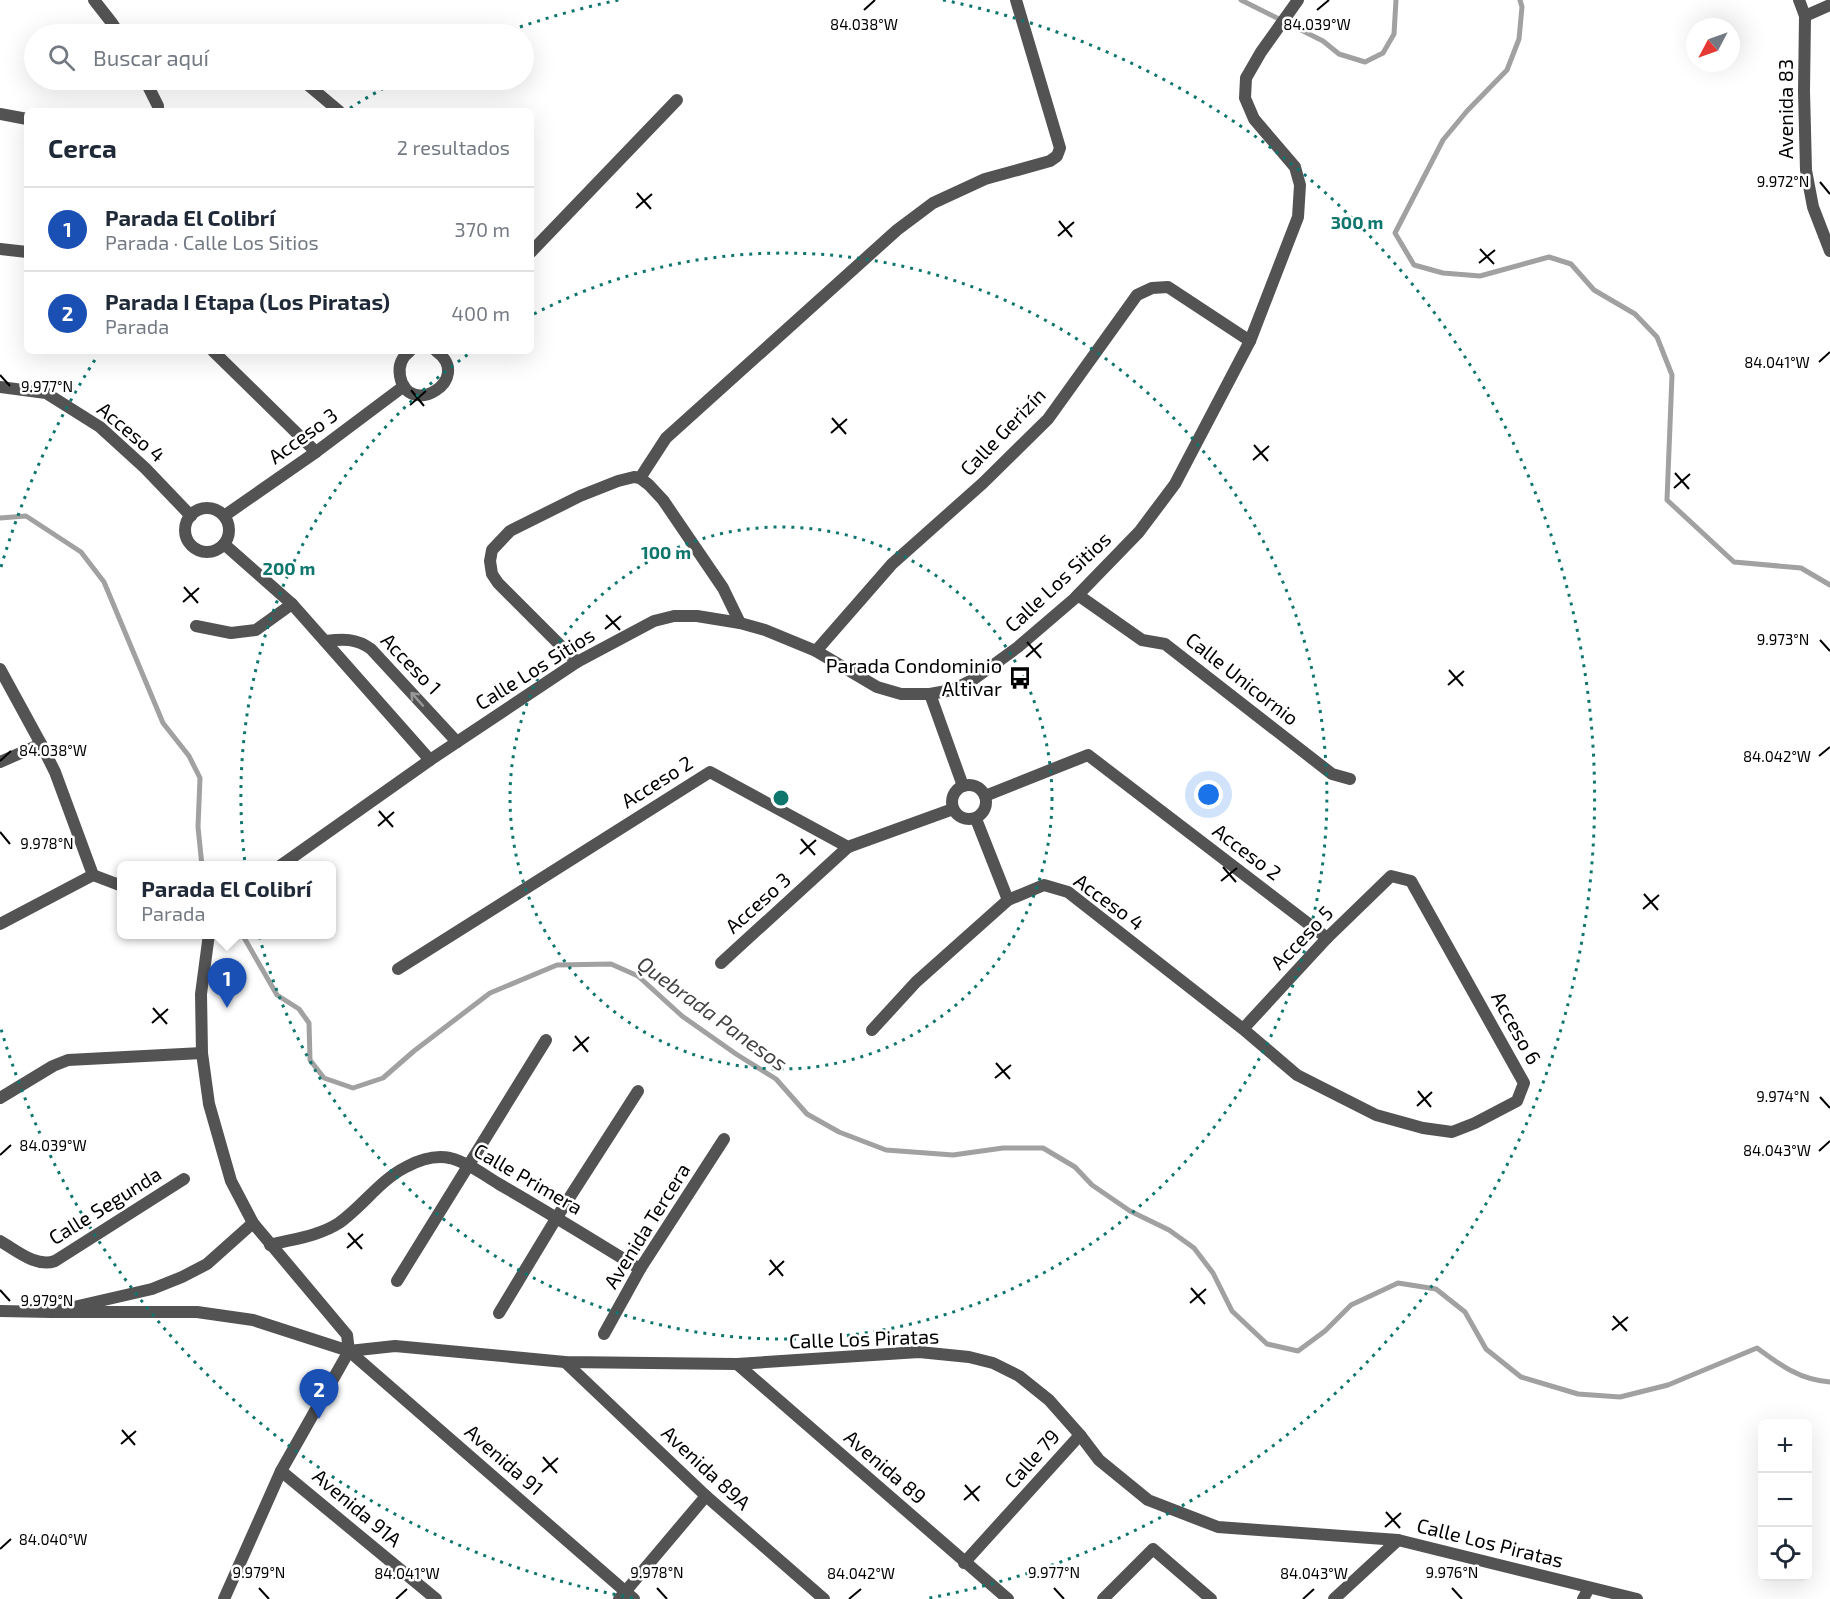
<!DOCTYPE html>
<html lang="es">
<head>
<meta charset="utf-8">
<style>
	:root { --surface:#fff; --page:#f2f2f3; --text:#1f2937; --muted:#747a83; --line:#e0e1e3; --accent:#0f766e }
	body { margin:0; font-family:"Exo 2",sans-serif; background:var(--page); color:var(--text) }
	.controls { position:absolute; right:18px; bottom:18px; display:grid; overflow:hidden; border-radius:9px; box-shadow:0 6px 24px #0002 }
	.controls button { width:54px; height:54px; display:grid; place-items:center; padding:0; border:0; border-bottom:2px solid var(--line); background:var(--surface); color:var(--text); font:30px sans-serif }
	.compass { position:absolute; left:1686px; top:18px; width:54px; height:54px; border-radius:50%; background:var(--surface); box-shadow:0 6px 24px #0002; rotate:229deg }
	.you { position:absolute; left:1209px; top:795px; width:21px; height:21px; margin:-15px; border:4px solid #fff; border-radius:50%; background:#1a73e8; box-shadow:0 0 0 9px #1a73e833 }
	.badge { display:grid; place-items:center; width:39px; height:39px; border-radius:50%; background:var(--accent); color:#fff; font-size:20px; font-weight:700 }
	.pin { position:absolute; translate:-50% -50px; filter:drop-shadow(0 2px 3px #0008) }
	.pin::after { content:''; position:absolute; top:32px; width:21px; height:18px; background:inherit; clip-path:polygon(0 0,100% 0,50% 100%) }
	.popup { position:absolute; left:117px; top:861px; width:219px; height:78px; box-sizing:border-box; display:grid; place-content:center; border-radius:9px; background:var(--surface); filter:drop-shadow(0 2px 4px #0005); font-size:20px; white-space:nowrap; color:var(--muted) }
	.popup b { font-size:22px; color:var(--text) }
	.popup::after { content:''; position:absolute; left:50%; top:100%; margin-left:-12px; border:12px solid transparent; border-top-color:var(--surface) }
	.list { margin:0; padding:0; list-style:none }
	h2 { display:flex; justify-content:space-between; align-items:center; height:78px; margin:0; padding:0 24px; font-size:26px }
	h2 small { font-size:20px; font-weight:400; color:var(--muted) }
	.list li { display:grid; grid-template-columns:39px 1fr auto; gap:18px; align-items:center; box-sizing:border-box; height:84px; padding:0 24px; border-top:2px solid var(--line) }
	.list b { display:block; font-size:22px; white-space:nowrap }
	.list p { margin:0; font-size:20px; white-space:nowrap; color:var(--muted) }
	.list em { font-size:20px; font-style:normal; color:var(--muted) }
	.icon { flex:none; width:33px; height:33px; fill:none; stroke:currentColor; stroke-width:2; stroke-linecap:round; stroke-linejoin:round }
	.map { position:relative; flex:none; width:1830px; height:1599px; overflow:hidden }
	.search { position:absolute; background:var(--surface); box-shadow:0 6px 24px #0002; left:24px; top:24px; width:510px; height:66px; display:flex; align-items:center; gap:15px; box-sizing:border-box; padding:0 21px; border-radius:33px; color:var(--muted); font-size:22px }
	.panel { position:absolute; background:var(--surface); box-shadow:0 6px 24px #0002; left:24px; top:108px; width:510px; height:246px; border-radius:9px }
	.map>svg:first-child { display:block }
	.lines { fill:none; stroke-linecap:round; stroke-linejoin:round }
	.stream { stroke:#a1a1a1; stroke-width:5 }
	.minor { stroke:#535353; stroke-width:12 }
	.oneway { stroke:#989898 }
	.ticks { fill:none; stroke:#000; stroke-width:2 }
	.ring { fill:none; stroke:#0f766e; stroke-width:3; stroke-dasharray:3 6 }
	.labels { text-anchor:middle; stroke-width:5; stroke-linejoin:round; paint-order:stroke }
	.street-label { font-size:20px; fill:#000; stroke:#fff }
	.poi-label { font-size:20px; fill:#000; stroke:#fff; text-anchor:end }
	.water-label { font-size:21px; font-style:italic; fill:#424242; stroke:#fff }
	.ticks-label { font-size:15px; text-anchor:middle; fill:#000; stroke:#fff; stroke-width:5; stroke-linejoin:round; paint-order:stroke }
	.centre { fill:#0f766e; stroke:#fff; stroke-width:3 }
	.ring-label { font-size:18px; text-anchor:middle; font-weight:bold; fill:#0f766e; stroke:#fff; stroke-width:5; stroke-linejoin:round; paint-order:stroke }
</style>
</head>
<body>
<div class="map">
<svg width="1830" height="1599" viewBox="0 0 1830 1599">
	<rect width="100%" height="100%" fill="#fff"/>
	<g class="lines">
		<!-- stream -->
		<g class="stream">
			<path d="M1241,0L1323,41L1339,54L1365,62L1383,53L1394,34L1396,0"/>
			<path d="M1520,0L1522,7L1519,39L1507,70L1467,111L1443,140L1395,233L1414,265L1443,273L1480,276L1549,257L1571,264L1594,290L1635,314L1657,337L1672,375L1667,500L1734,562L1801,568L1830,585"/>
			<path d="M0,518L26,516L81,552L104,582L163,723L189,756L200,778L198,827L202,866"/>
			<path d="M242,934L277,995L299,1009L309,1023L310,1060L324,1078L353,1088L383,1078L414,1051L490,993L557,965L611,964L638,976L682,1016L736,1054L776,1079L807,1114L839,1132L886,1150L953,1155L1003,1148H1043L1075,1167L1092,1185L1130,1211L1169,1230L1194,1248L1213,1273L1232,1311L1267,1344L1298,1351L1325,1331L1351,1305L1398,1283L1436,1289L1465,1312L1486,1349L1521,1377L1578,1394L1620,1397L1668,1385L1757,1348C1780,1365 1800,1380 1830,1382"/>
		</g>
		<!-- minor -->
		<g class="minor">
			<path d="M94,0L112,23L119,34"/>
			<path d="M1799,0L1805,16L1804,91L1806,170L1813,207L1830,251"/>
			<path d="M1805,16L1830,5"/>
			<path d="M145,80L158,106V111"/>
			<path d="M302,80L339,111"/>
			<path d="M0,114L27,119"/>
			<path d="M0,249L27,252"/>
			<path d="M531,252L677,100"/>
			<path d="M213,351L316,452"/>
			<path d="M410,351C402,357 398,365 400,376C408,420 475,379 436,351"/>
			<path d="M0,387L46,393L100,427L145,468L191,516"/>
			<path d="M640,478L666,438L897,230L933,203L985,179L1050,161L1057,156L1060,148L1016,0"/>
			<circle cx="207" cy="530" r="22"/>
			<path d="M224,516L316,452L404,386"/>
			<path d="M224,544L292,604L430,760"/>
			<path d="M1078,595L1142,640L1165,644L1332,774L1350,779"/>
			<path d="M196,626L231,633L256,630L292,604"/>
			<path d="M325,641C343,639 356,638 371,649L457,742"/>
			<path d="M816,651L892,564L983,483L1048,419L1137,295L1152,288L1168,287L1250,341"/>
			<path d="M577,662L498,583L492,574L490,561L492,550L510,531L580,496L618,481L634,477L640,478L649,485L663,500L723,588L740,623"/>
			<path d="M0,669L41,744L55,772L93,875L122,886"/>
			<path d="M930,694L963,786"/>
			<path d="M0,762L41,744"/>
			<circle cx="969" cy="802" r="17"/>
			<path d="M985,796L1088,755L1327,938"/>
			<path d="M976,819L1008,900"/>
			<path d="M280,866L430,760L577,662L654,621L674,616H697L740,623L765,630L816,651L877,687L901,694H930L952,690L974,679L1018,647L1074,599L1139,532L1175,484L1250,341L1298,217L1300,185L1295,167L1254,119L1245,98L1246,78L1261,52L1298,0"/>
			<path d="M0,924L93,875"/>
			<path d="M209,934L201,994L202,1053L209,1104L231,1181L253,1223L347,1335L349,1351L281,1471L224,1599"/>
			<path d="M721,963L848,847"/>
			<path d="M398,969L710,772L848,847L953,809"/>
			<path d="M872,1030L916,982L1008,900L1044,885L1068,892L1243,1029L1297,1075L1376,1115L1423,1128L1452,1132L1475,1123L1517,1101L1524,1083L1411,881L1391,876L1327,938L1243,1029"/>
			<path d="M0,1098L53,1066L68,1060L202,1053"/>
			<path d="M0,1241C16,1250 36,1268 55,1261L184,1179"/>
			<path d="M270,1245C293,1239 319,1236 339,1223C363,1206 380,1180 406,1167C419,1160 435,1155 450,1158C467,1162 484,1175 499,1184C546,1211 593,1240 640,1269"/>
			<path d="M397,1281L546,1040"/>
			<path d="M0,1311L52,1312L152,1289L182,1277L207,1264L253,1223"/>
			<path d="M52,1312H197L253,1320L349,1351L634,1599"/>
			<path d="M499,1313L557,1217L638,1091"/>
			<path d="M604,1334L640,1269L724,1139"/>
			<path d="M349,1351L395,1346L565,1362L737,1364L919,1352L969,1357L993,1363L1019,1376L1049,1400L1080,1435L1099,1460L1148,1500L1218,1527L1398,1540L1637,1599"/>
			<path d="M565,1362L706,1496L824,1599"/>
			<path d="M737,1364L1008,1599"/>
			<path d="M281,1471L436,1599"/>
			<path d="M964,1563L1080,1435"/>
			<path d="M619,1599L706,1496"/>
			<path d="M1103,1599L1153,1549L1211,1599"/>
			<path d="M1334,1599L1398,1540"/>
			<path d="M1583,1599L1589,1588"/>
		</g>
	</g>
	<!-- one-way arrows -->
	<defs><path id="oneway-shaft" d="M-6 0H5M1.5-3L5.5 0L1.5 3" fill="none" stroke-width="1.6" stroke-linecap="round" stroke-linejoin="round" transform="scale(1.5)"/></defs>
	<use class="oneway" href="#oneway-shaft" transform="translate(417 699) rotate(-132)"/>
	<!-- ticks -->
	<path class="ticks" d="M864,10L875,0M1317,10L1329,0M1820,182L1830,194M637,193L651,209M636,208L652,194M1059,221L1072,237M1058,236L1074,222M1480,249L1494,264M1479,263L1495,250M1819,362L1830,352M0,375L10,386M411,390L424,406M410,405L426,391M832,418L846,434M831,433L847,419M1254,445L1268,461M1253,460L1269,446M1675,473L1689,489M1674,488L1690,474M184,587L198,603M183,602L199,588M606,615L620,630M605,629L621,616M1820,640L1830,651M1027,642L1041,658M1026,657L1042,643M1449,670L1463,686M1448,685L1464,671M1819,756L1830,747M0,761L11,751M379,811L393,827M378,826L394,812M0,832L10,844M801,839L815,855M800,854L816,840M1223,867L1236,882M1221,881L1237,868M1644,894L1658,910M1643,909L1659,895M153,1008L167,1024M152,1023L168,1009M575,1036L588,1052M573,1051L589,1037M996,1063L1010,1079M995,1078L1011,1065M1418,1091L1431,1107M1820,1097L1830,1108M1417,1106L1432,1092M1819,1151L1830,1141M0,1155L11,1145M348,1233L362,1249M347,1248L363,1234M770,1260L783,1276M769,1275L784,1261M1191,1288L1205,1304M0,1290L10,1301M1190,1303L1206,1289M1613,1316L1627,1331M1612,1330L1628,1317M122,1430L135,1445M121,1444L136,1431M543,1457L557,1473M542,1472L558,1458M965,1485L979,1501M964,1500L980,1486M1386,1512L1400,1528M1385,1527L1401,1513M0,1549L11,1539M259,1588L269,1599M657,1588L667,1599M1054,1588L1064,1599M1452,1588L1462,1599M396,1599L407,1589M849,1599L861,1589M1303,1599L1314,1589"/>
	<!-- distance rings -->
	<g class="ring">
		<circle cx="781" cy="798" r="271"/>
		<path d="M534 314A543 543 0 1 1 470 353"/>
		<path d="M633 1598A814 814 0 0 1 1 1029M1 567A814 814 0 0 1 98 355M350 108A814 814 0 0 1 393 83M503 33A814 814 0 0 1 619 0M943 0A814 814 0 0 1 929 1598"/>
	</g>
	<!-- icons -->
	<defs>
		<g id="bus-bare" transform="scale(1.8)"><path d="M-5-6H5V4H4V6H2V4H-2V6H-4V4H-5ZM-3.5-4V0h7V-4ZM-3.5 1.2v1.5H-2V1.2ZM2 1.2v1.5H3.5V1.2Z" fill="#000" stroke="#fff" stroke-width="2.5" paint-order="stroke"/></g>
	</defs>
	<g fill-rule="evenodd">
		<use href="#bus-bare" x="1020" y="678"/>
	</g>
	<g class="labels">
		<!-- street labels -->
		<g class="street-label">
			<text transform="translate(1786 109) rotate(-90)" y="7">Avenida 83</text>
			<text transform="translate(131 432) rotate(40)" y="7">Acceso 4</text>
			<text transform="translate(1003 432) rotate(-46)" y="7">Calle Gerizín</text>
			<text transform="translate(303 436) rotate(-36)" y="7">Acceso 3</text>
			<text transform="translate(1058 582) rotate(-43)" y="7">Calle Los Sitios</text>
			<text transform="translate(411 664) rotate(46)" y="7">Acceso 1</text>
			<text transform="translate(535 669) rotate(-32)" y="7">Calle Los Sitios</text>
			<text transform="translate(1242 679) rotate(38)" y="7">Calle Unicornio</text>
			<text transform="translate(657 782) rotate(-32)" y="7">Acceso 2</text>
			<text transform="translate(1247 852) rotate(37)" y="7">Acceso 2</text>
			<text transform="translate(1109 902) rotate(36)" y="7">Acceso 4</text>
			<text transform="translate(758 903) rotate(-42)" y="7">Acceso 3</text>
			<text transform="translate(1302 938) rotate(-46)" y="7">Acceso 5</text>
			<text transform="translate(1516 1028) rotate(61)" y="7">Acceso 6</text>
			<text transform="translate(528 1179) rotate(30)" y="7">Calle Primera</text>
			<text transform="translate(105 1206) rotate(-32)" y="7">Calle Segunda</text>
			<text transform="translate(647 1226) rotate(-58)" y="7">Avenida Tercera</text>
			<text transform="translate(864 1339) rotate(-2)" y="7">Calle Los Piratas</text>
			<text transform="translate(1032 1459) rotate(-48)" y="7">Calle 79</text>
			<text transform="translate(504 1460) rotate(41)" y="7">Avenida 91</text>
			<text transform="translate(885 1467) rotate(41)" y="7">Avenida 89</text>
			<text transform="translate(706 1468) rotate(43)" y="7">Avenida 89A</text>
			<text transform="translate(357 1508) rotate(40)" y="7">Avenida 91A</text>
			<text transform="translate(1490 1543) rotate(14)" y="7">Calle Los Piratas</text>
		</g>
		<!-- poi labels -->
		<g class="poi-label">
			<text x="1002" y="673">Parada Condominio<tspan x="1002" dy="23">Altivar</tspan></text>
		</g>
		<!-- water labels -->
		<g class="water-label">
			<text transform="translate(712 1014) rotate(36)" y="7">Quebrada Panesos</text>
		</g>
	</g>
	<g class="ticks-label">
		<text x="864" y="30">84.038°W</text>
		<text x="1317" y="30">84.039°W</text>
		<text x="1783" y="187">9.972°N</text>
		<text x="1777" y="368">84.041°W</text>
		<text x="47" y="392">9.977°N</text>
		<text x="1783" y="645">9.973°N</text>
		<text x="53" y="756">84.038°W</text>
		<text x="1777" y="762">84.042°W</text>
		<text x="47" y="849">9.978°N</text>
		<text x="1783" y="1102">9.974°N</text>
		<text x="53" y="1151">84.039°W</text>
		<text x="1777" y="1156">84.043°W</text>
		<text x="47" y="1306">9.979°N</text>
		<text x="53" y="1545">84.040°W</text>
		<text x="259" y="1578">9.979°N</text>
		<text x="657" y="1578">9.978°N</text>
		<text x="1054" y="1578">9.977°N</text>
		<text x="1452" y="1578">9.976°N</text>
		<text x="407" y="1579">84.041°W</text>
		<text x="861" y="1579">84.042°W</text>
		<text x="1314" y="1579">84.043°W</text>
	</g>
	<circle cx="781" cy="798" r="9" class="centre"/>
	<g class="ring-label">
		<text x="1357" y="229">300 m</text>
		<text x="666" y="559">100 m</text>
		<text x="289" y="575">200 m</text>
	</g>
</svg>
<div class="controls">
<button>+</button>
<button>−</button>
<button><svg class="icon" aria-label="locate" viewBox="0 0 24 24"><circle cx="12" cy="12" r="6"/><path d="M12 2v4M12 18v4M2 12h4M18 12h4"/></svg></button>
</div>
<svg class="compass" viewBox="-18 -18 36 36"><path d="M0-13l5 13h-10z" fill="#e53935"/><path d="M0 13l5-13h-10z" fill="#747a83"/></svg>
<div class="you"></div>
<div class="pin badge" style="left:227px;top:1008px;background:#1a4fb4">1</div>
<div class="popup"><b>Parada El Colibrí</b>Parada</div>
<div class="pin badge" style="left:319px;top:1419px;background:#1a4fb4">2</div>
<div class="search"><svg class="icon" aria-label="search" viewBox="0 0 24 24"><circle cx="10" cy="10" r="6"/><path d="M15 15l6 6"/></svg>Buscar aquí</div>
<section class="panel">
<h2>Cerca<small>2 resultados</small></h2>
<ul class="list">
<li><span class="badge" style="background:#1a4fb4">1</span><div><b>Parada El Colibrí</b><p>Parada · Calle Los Sitios</p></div><em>370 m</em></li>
<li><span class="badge" style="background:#1a4fb4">2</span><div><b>Parada I Etapa (Los Piratas)</b><p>Parada</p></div><em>400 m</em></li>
</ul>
</section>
</div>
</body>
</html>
